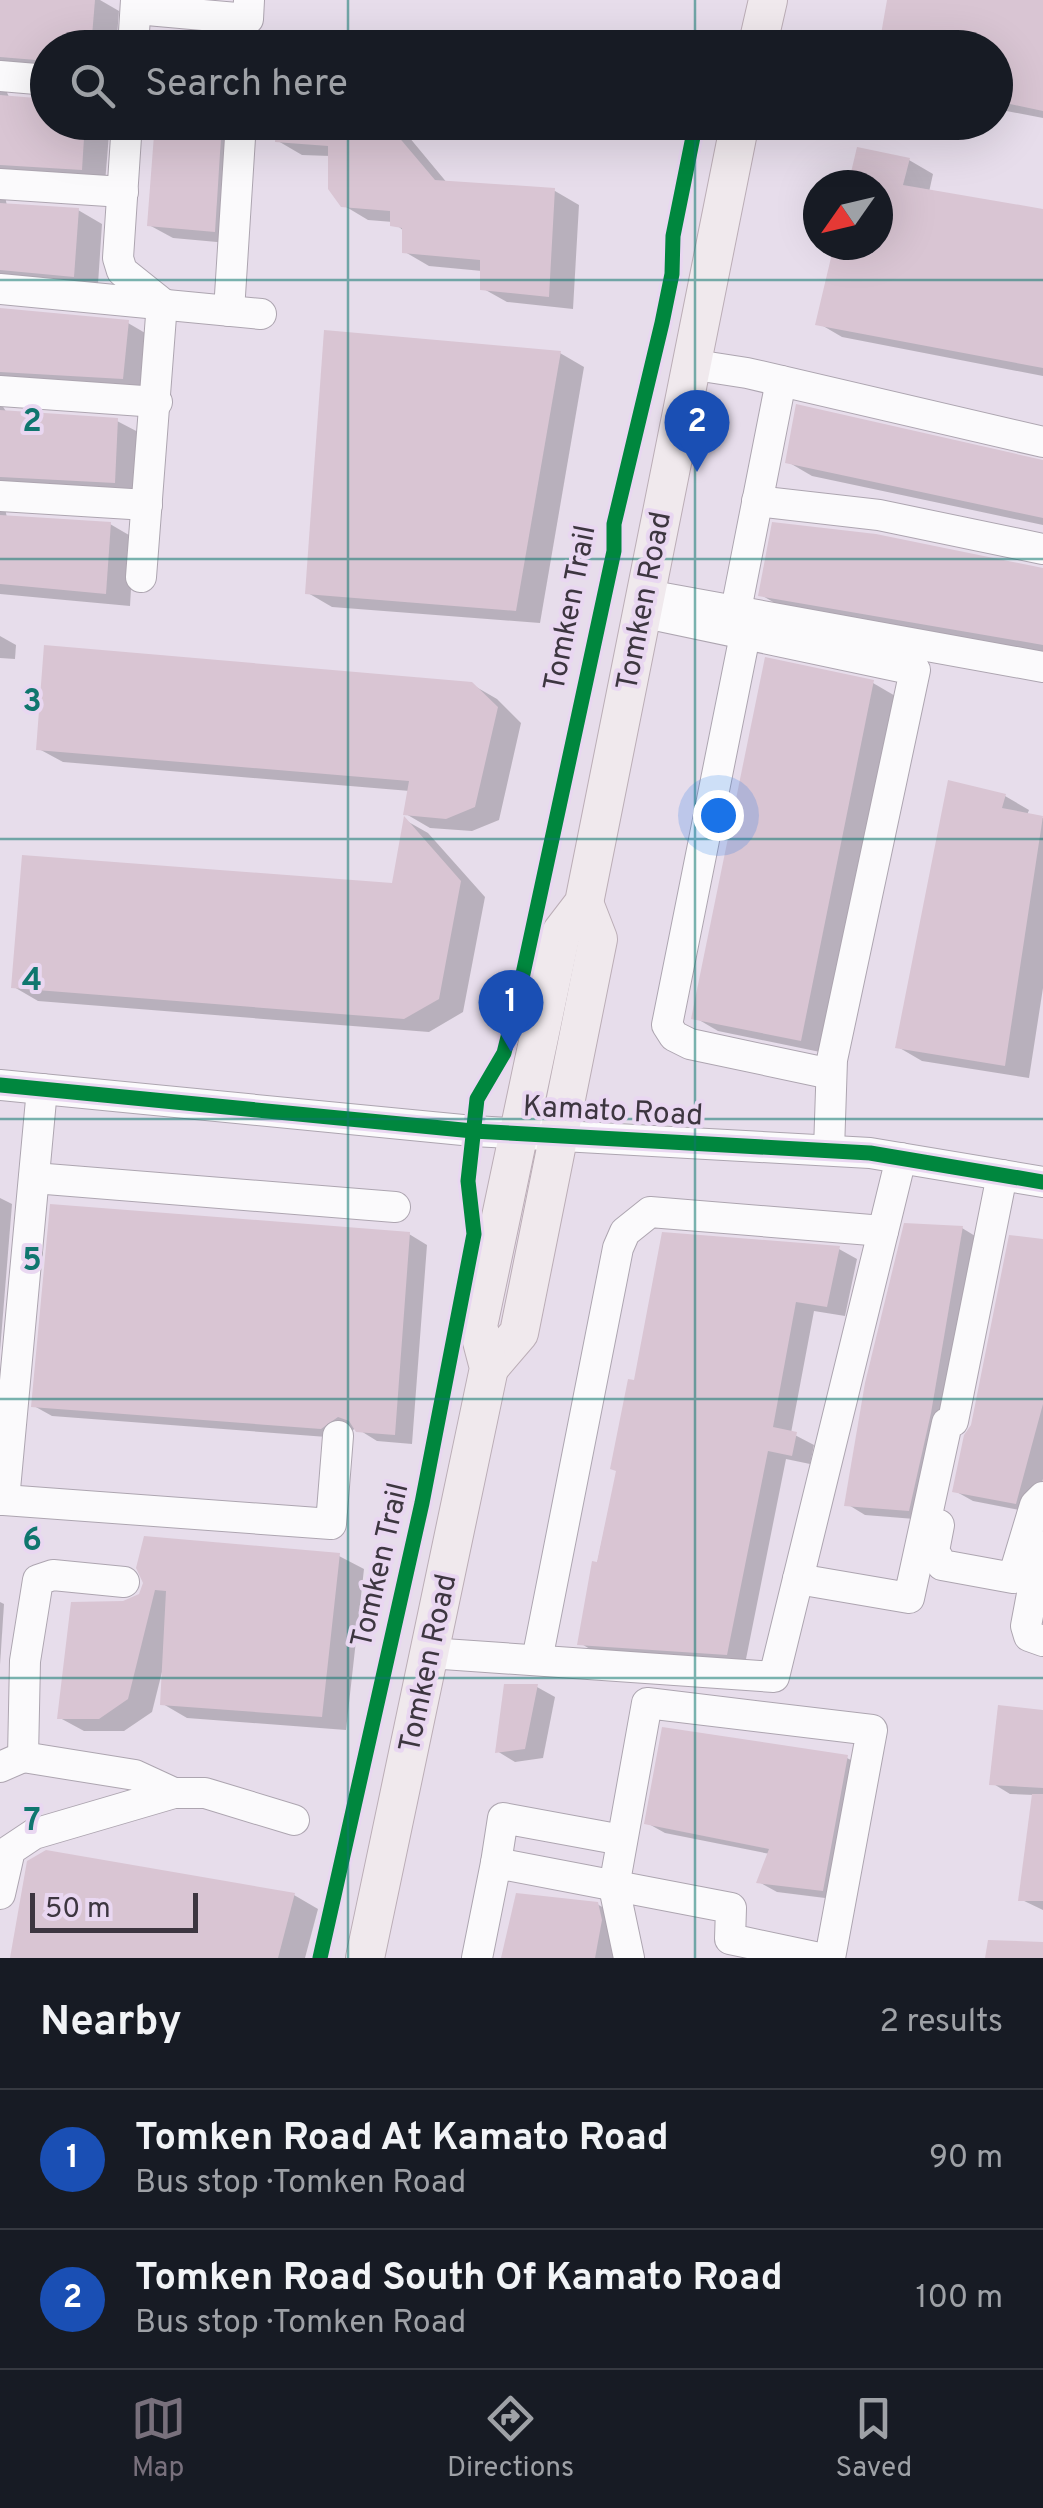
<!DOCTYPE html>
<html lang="en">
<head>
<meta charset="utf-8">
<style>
	:root { --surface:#171b24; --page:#20242c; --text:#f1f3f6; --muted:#9ea1a6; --line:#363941; --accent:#78707c }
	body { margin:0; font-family:Overpass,sans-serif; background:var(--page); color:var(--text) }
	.compass { position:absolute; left:803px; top:170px; width:90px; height:90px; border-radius:50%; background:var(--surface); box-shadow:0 10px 40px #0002; rotate:236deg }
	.scale { position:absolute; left:30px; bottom:25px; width:168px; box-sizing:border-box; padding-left:10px; border:5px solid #3d3640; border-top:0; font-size:28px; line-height:35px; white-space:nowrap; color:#3d3640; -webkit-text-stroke:8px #e9d7f1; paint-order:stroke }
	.you { position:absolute; left:718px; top:815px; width:35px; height:35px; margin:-25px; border:8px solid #fff; border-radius:50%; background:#1a73e8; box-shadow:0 0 0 15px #1a73e833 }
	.badge { display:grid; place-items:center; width:65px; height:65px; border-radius:50%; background:var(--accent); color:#fff; font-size:32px; font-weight:700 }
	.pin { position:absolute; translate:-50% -82px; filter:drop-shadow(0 2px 5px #0008) }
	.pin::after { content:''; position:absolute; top:52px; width:35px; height:30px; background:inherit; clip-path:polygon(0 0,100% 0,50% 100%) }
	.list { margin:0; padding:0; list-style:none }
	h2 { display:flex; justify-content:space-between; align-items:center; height:130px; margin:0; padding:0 40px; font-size:42px }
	h2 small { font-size:32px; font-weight:400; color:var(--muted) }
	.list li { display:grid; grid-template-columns:65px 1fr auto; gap:30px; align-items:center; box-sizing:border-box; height:140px; padding:0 40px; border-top:2px solid var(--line) }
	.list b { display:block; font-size:38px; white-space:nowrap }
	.list p { margin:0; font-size:32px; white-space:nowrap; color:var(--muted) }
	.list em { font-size:32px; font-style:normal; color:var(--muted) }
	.icon { flex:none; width:55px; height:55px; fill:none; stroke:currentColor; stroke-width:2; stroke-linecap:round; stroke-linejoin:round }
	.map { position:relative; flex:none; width:1043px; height:1958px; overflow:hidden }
	.search { position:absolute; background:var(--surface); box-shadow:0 10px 40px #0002; left:30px; right:30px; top:30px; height:110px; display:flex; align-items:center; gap:25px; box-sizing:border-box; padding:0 35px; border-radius:55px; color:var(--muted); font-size:38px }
	.sheet { height:410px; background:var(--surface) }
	nav { display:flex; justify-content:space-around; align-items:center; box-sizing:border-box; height:140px; border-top:2px solid var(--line); background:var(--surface); font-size:28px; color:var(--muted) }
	nav a { display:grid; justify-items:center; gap:5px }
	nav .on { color:var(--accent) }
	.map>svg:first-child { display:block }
	.shadow { fill:#0003 }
	.building { fill:#d9c5d3 }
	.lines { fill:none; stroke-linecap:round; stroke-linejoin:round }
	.minor-casing { stroke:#ada5b0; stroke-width:32 }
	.major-casing { stroke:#bbadb6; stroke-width:40 }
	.minor { stroke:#fbfafc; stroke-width:30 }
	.major { stroke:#f0e9ed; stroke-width:38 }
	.cycleway-casing { stroke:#e9d7f1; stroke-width:21 }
	.cycleway { stroke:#00873e; stroke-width:15 }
	.grid { fill:none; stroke:#0f766e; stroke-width:2.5; stroke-opacity:0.55 }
	.labels { text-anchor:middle; stroke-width:8; stroke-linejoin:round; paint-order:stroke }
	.street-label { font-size:30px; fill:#3d3640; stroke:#e9d7f1 }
	.grid-label { font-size:32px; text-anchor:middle; font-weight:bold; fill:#0f766e; stroke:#e9d7f1; stroke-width:8; stroke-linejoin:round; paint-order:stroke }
</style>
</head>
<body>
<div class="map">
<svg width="1043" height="1958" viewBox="0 0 1043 1958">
	<rect width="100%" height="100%" fill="#e7ddeb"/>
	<!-- shadow -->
	<g class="shadow">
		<path d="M0,0H100L119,11L116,48H48V74L5,88L9,97L48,122H110L105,183L5,196L7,206L78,210L102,224L98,284L0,276Z"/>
		<path d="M890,0H1043V118L996,109V48H898L882,39Z"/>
		<path d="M181,34L241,40L255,48H180Z"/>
		<path d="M158,122H253L239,244L173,238L149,225Z"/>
		<path d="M278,122H405L404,131L448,184L555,191L579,205L573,309L507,302L482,288V271L429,266L405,252V232L393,222L368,220L343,205L330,156L302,155L278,141Z"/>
		<path d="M909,160L933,174L929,192L1043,211V376L842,337L818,323L837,245H878V185H851Z"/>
		<path d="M0,310L128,323L152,337L144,393L0,397Z"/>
		<path d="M560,353L584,367L540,623L332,607L308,593Z"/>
		<path d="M0,402L7,413L117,421L142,434L137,497L5,508L7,518L110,524L134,538L130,606L0,594Z"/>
		<path d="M788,462H1043V525L812,476Z"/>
		<path d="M1043,571V653L785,609L761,595Z"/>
		<path d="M0,636L16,645L15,659L0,658Z"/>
		<path d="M873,683L897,697L825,1053L718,1031L694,1017Z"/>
		<path d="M471,684L497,699L521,723L499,820L472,831L430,828L406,814L410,791L63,762L39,749Z"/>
		<path d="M1005,796L1029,810L1027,815L1043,818V988L1029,1078L922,1061L898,1047Z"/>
		<path d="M405,820L428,833L485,897L463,1012L429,1032L38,1001L14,987L394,885Z"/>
		<path d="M0,1198L12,1204L0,1351Z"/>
		<path d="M962,1228L980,1239L927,1520L865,1515L847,1504Z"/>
		<path d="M409,1234L427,1245L412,1444L377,1441L356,1428L340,1438L52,1416L34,1406Z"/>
		<path d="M1043,1242V1479L1034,1513L973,1501L955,1491Z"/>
		<path d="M839,1249L857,1259L845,1316L814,1311L791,1433L814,1445L810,1464L786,1459L745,1664L598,1654L580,1643L636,1383Z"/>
		<path d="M339,1556L364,1569L346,1730L187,1718L163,1704L162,1672L152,1712L124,1731H84L60,1718L124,1603L141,1595L145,1583Z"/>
		<path d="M0,1602L4,1604L0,1665Z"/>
		<path d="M537,1687L555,1697L543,1758L515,1762L497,1751Z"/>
		<path d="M1043,1712V1910L1020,1899L1034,1795L1010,1794L992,1783Z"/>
		<path d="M847,1758L866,1768L841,1900L777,1892L759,1882L770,1854L665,1833L647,1823Z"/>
		<path d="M294,1895L318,1909L305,1958H12Z"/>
		<path d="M597,1904L616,1915L615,1958H504Z"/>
	</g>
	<!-- building -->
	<g class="building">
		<path d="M0,0H95L91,48H48V61L0,57Z"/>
		<path d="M887,0H1043V111L996,101V48H918L880,40Z"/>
		<path d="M0,95L48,99V122H85L82,170L0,165Z"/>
		<path d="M155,122H222L215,232L147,226Z"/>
		<path d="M276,122H386L435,180L555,188L549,297L480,290V260L402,253V228L390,226V211L341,207L328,189V146L275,142Z"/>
		<path d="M857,147L910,158L903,185L1043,209V368L815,325L834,245H878V185H848Z"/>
		<path d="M0,203L79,208L74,277L0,270Z"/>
		<path d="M0,308L129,320L123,379L0,372Z"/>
		<path d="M324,330L561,351L516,611L305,594Z"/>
		<path d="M796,404L1043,460V518L785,463Z"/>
		<path d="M0,410L118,418L115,483L0,477Z"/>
		<path d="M0,515L111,522L106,594L0,584Z"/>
		<path d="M772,522L876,534L1043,568V645L758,596Z"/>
		<path d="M44,645L472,682L498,707L475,807L446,819L403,815L409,781L36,750Z"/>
		<path d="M765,657L874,680L801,1041L691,1019Z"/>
		<path d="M948,780L1006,794L1002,808L1043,816L1005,1066L895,1048Z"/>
		<path d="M404,816L461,881L439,999L404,1019L11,988L22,855L392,883Z"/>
		<path d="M50,1204L410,1232L395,1435L356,1432L349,1421L338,1417L321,1429L31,1407Z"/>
		<path d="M904,1223L963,1226L931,1413L909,1511L844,1506L865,1383Z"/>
		<path d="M662,1232L840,1246L827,1307L796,1302L773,1427L797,1432L792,1456L768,1451L727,1655L577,1645L592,1561L597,1562L616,1471L610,1469L628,1379L634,1380Z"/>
		<path d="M1009,1235L1043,1239V1404L1016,1504L952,1492L964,1435L971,1425Z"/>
		<path d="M144,1536L340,1553L322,1717L160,1705L166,1591L155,1590L128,1699L99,1719H57L71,1602L123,1601L139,1594L143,1583L136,1568Z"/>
		<path d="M504,1684H538L525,1749L495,1753Z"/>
		<path d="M998,1705L1043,1710V1788L989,1785Z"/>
		<path d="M662,1727L848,1755L823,1891L756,1883L769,1849L644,1824Z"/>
		<path d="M1032,1794H1043V1901H1018Z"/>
		<path d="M46,1850L295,1893L278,1958H10L27,1861Z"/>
		<path d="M516,1893L598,1902L602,1920L595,1958H501Z"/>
		<path d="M988,1940L1043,1942V1958H985Z"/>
	</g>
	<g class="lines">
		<!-- minor casing -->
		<g class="minor-casing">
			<g id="minor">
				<path d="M136,9L248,19L249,0"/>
				<path d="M133,48L136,0"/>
				<path d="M0,76L48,80"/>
				<path d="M127,122L118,258L122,271L162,303L141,577"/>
				<path d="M0,184L123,192"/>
				<path d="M0,289L261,314"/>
				<path d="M229,311L241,122"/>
				<path d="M689,364L747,373L1043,442"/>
				<path d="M0,391L157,402"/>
				<path d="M0,496L147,505"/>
				<path d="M757,501L879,515L1043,549"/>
				<path d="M647,595L1043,667"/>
				<path d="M736,610L781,381"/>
				<path d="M641,612L915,670L832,1060L829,1150"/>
				<path d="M745,635L667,1025L674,1036L690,1044L831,1074"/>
				<path d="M0,1085L473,1131L870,1153L1043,1182"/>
				<path d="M34,1178L395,1207"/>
				<path d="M0,1500H4L42,1089"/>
				<path d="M4,1500L331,1524L338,1436"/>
				<path d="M939,1525L934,1551L942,1565L1013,1578L1035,1505L1043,1497"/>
				<path d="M1041,1546L1026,1626L1029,1636L1043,1641"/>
				<path d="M798,1579L909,1598L947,1423L953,1421L1002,1175"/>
				<path d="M429,1653L774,1677L901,1158"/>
				<path d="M537,1660L618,1248L625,1232L650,1212L883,1231"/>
				<path d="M23,1757L135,1775L174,1793H205L294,1820"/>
				<path d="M0,1767L23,1757L25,1661L38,1580L53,1575L124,1582"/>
				<path d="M496,1863L503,1818L622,1840"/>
				<path d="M0,1894L10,1850L34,1834L174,1793"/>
				<path d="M477,1958L496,1863L731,1908L730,1939L819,1958"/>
				<path d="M629,1958L614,1887L647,1703L872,1730L830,1958"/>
			</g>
		</g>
		<!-- major casing -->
		<g class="major-casing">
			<g id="major">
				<path d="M757,48L768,0"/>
				<path d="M489,1368L519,1333L598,939L584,903"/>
				<path d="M365,1958L489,1368L478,1326L561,933L584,903L740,122"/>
			</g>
		</g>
		<!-- minor -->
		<use href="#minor" class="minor"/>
		<!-- major -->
		<use href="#major" class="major"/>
		<!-- cycleway casing -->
		<g class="cycleway-casing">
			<g id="cycleway">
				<path d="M0,1085L473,1131L870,1153L1043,1182"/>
				<path d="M320,1958L422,1503L474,1234L468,1181L477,1099L504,1053L518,997L614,551V524L662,323L672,274L673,236L696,122"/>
			</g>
		</g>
		<!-- cycleway -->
		<use href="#cycleway" class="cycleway"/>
	</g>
	<!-- grid -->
	<path class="grid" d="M348,0V48M695,0V48M348,122V1958M695,122V1958M0,280H1043M0,559H1043M0,839H1043M0,1119H1043M0,1399H1043M0,1678H1043"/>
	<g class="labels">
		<!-- street labels -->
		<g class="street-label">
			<text transform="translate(643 601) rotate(-79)" y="10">Tomken Road</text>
			<text transform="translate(569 608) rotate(-79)" y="10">Tomken Trail</text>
			<text transform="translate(613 1110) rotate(3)" y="10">Kamato Road</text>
			<text transform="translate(379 1565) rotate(-77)" y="10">Tomken Trail</text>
			<text transform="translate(427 1663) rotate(-78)" y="10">Tomken Road</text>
		</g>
	</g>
	<g class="grid-label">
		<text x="32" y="431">2</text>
		<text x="32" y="711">3</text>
		<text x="32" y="990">4</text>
		<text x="32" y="1270">5</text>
		<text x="32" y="1550">6</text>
		<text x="32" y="1830">7</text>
	</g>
</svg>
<svg class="compass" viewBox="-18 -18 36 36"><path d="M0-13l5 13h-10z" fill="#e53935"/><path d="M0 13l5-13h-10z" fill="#9ea1a6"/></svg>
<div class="scale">50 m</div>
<div class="you"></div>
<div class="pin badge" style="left:511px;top:1052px;background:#1a4fb4">1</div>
<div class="pin badge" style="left:697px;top:472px;background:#1a4fb4">2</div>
<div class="search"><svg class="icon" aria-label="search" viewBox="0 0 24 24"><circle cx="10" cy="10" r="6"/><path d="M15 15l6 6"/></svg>Search here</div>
</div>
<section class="sheet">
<h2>Nearby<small>2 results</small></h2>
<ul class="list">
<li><span class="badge" style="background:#1a4fb4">1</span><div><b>Tomken Road At Kamato Road</b><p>Bus stop · Tomken Road</p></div><em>90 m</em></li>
<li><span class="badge" style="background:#1a4fb4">2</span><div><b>Tomken Road South Of Kamato Road</b><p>Bus stop · Tomken Road</p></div><em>100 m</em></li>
</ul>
</section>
<nav>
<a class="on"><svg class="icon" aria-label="map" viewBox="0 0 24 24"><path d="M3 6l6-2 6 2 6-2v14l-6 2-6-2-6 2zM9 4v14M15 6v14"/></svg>Map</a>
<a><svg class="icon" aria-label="directions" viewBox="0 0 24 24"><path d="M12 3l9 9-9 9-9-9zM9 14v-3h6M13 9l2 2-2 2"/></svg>Directions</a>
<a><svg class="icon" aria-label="saved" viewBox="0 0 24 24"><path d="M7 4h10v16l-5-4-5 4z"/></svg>Saved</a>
</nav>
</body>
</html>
